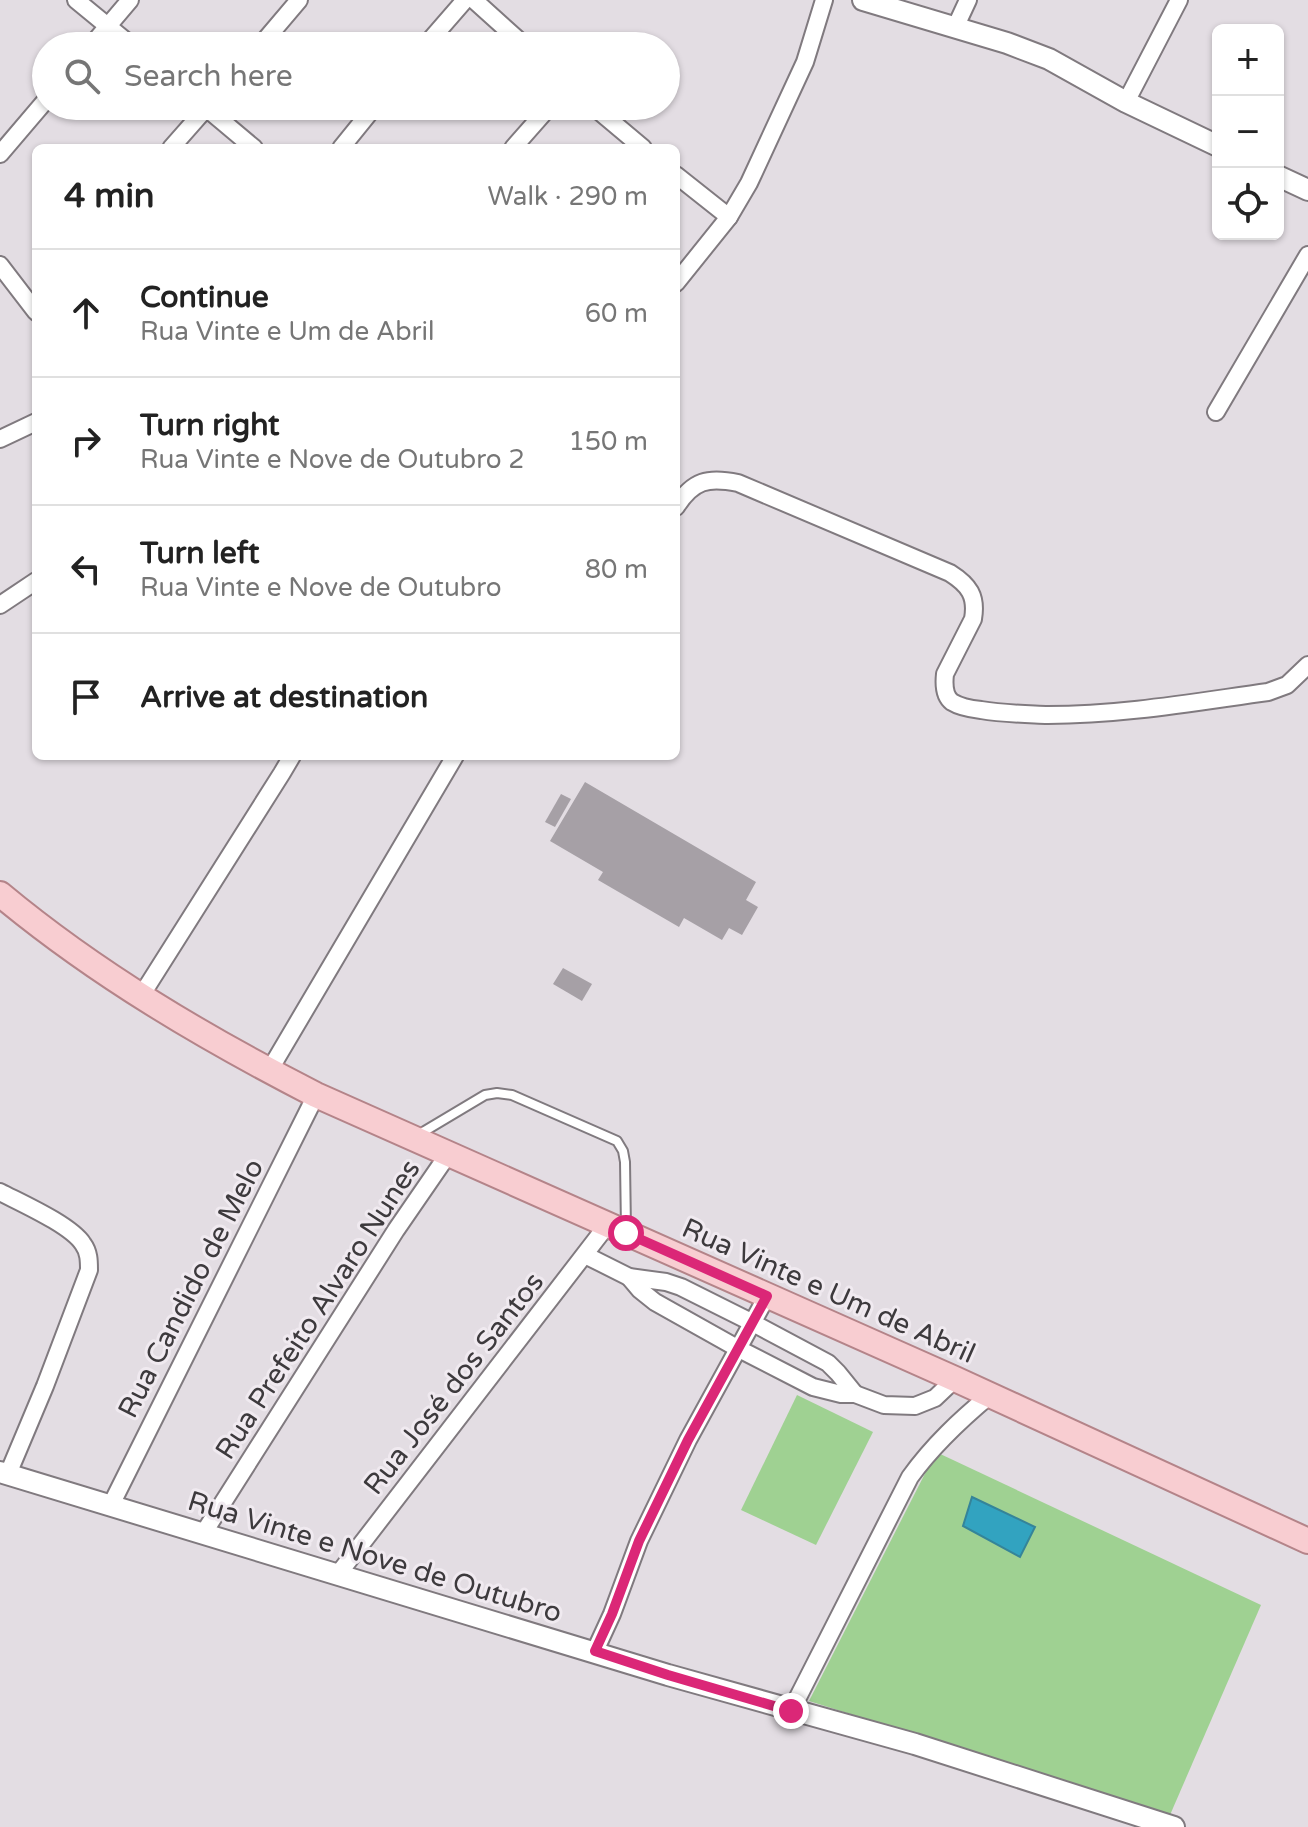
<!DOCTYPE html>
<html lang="en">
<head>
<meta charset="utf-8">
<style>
	:root { --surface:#fff; --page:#f2f2f2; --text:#222; --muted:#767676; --line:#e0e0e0 }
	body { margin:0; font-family:"Varela Round",sans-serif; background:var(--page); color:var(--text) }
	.controls { position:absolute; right:24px; top:24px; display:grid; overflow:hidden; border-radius:12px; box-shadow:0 2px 6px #0004 }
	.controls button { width:72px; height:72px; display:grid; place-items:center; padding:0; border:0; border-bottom:2px solid var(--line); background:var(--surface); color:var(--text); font:40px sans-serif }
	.stop { position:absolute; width:24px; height:24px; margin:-18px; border:6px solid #db2777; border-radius:50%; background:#fff }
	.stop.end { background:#db2777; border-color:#fff; box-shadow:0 2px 8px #0008 }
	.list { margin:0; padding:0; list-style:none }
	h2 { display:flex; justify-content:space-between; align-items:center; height:104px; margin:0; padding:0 32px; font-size:34px }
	h2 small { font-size:26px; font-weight:400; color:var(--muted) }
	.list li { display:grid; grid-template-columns:52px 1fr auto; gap:24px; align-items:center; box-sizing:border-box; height:128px; padding:0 32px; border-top:2px solid var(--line) }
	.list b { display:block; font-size:30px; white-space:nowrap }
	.list p { margin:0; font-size:26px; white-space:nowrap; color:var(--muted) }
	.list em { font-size:26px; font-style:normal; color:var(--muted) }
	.icon { flex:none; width:44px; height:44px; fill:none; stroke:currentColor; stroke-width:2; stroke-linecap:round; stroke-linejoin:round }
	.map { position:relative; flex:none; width:1308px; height:1827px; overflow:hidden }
	.search { position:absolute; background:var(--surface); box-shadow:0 2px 6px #0004; left:32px; top:32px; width:648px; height:88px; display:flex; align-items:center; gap:20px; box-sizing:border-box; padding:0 28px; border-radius:44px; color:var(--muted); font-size:30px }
	.panel { position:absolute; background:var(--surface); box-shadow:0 2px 6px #0004; left:32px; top:144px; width:648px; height:616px; border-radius:12px }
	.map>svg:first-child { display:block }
	.green { fill:#9fd192 }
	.water { fill:#32a3c0; stroke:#358499; stroke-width:2 }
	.building { fill:#a6a0a6 }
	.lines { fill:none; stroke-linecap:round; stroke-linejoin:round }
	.service-casing { stroke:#807a7f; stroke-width:12 }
	.minor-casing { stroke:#807a7f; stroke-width:20 }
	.tertiary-casing { stroke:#807a7f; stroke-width:24 }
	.primary-casing { stroke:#b48489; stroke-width:28 }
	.service { stroke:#fff; stroke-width:8 }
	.minor { stroke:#fff; stroke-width:16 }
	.tertiary { stroke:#fff; stroke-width:20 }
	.primary { stroke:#f8cdd1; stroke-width:24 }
	.route { stroke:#db2777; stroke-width:10 }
	.labels { text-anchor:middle; stroke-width:6; stroke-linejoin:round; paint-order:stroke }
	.street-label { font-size:28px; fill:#3d3a3d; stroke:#f0eaf0 }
</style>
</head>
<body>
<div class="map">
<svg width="1308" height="1827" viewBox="0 0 1308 1827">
	<rect width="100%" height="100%" fill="#e3dde3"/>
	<!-- green -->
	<g class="green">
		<path d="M797,1395L873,1432L816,1545L741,1510Z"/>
		<path d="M936,1452L1261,1605L1170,1815L809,1701Z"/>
	</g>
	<!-- water -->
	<path class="water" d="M972,1497L1035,1527L1020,1557L963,1526Z"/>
	<!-- building -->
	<g class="building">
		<path d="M585,782L756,882L746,900L758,907L742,935L729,928L722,940L684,918L679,927L598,880L603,872L550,841Z"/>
		<path d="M561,794L571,799L555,827L545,822Z"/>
		<path d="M563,968L592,984L582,1001L553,984Z"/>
	</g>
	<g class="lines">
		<!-- service casing -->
		<g class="service-casing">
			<path id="service" d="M418,1135L485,1095L497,1093L512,1095L617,1141L623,1151L625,1162L626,1229"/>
		</g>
		<!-- minor casing -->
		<g class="minor-casing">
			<g id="minor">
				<path d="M76,0L132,46"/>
				<path d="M474,0L525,46"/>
				<path d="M955,28L968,0"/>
				<path d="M91,46L130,0"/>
				<path d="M260,46L299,0"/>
				<path d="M425,46L465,0"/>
				<path d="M1126,102L1179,0"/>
				<path d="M204,106L254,148"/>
				<path d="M593,106L643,148"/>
				<path d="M171,148L208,106"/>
				<path d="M341,148L375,106"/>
				<path d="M513,148L550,106"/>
				<path d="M0,154L46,100"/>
				<path d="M676,175L729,217"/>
				<path d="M0,265L36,312"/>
				<path d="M676,283L729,217L749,183L805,62L824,0"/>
				<path d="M1216,412L1308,255"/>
				<path d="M0,439L36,422"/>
				<path d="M676,507C693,480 708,477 738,483L950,573C969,585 977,596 973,619L945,674C944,683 944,696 952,702C960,707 972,709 981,710C1004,714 1026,714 1048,715C1122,715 1195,702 1268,692L1287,685L1308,665"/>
				<path d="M0,605L36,581"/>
				<path d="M141,996L282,773L292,756"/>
				<path d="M269,1071L455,756"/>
				<path d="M0,1192C21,1203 71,1225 83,1244C89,1252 89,1261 89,1270L45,1386L8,1474"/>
				<path d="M585,1255L629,1277L666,1282L681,1287L751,1322L828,1363L838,1373L855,1394"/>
				<path d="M629,1277L640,1290L655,1302L737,1348L813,1387L841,1394H855L884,1405L915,1406L935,1398L955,1379"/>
				<path d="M111,1505L316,1095"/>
				<path d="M203,1534L396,1230L449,1153"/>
				<path d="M339,1573L608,1224"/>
				<path d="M595,1651L612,1614L639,1541L688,1440L767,1296"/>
				<path d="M791,1711L910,1477C933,1445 960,1420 990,1395"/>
			</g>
		</g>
		<!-- tertiary casing -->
		<g class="tertiary-casing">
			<g id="tertiary">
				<path d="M863,0L1007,43L1049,59L1126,102L1218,146"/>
				<path d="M1278,176L1308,190"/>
				<path d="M0,1472L668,1675L915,1744L1174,1827"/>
			</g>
		</g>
		<!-- primary casing -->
		<g class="primary-casing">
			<path id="primary" d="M0,894C96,974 205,1038 316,1095L955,1379L1308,1541"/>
		</g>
		<!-- service -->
		<use href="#service" class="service"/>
		<!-- minor -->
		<use href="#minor" class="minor"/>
		<!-- tertiary -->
		<use href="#tertiary" class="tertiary"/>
		<!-- primary -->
		<use href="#primary" class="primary"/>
	</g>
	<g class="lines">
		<!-- route -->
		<path class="route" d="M626,1233L767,1296L688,1440L639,1541L612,1614L595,1651L668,1675L791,1711"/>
	</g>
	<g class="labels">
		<!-- street labels -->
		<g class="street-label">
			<text transform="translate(190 1288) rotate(-63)" y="10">Rua Candido de Melo</text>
			<text transform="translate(829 1290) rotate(24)" y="10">Rua Vinte e Um de Abril</text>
			<text transform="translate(317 1309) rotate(-57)" y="10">Rua Prefeito Alvaro Nunes</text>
			<text transform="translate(453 1383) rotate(-52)" y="10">Rua José dos Santos</text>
			<text transform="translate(375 1556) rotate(17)" y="10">Rua Vinte e Nove de Outubro</text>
		</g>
	</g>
</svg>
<div class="controls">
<button>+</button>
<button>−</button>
<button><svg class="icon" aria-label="locate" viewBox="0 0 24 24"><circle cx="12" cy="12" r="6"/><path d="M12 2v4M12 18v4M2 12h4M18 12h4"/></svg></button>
</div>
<div class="stop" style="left:626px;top:1233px"></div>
<div class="stop end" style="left:791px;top:1711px"></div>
<div class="search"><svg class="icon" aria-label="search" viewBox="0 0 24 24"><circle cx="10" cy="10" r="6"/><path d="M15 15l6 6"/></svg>Search here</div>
<section class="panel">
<h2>4 min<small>Walk · 290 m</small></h2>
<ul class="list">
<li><svg class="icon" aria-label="ahead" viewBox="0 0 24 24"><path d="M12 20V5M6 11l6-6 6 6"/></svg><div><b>Continue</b><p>Rua Vinte e Um de Abril</p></div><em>60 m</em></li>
<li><svg class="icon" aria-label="right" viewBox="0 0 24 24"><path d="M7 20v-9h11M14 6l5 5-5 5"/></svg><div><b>Turn right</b><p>Rua Vinte e Nove de Outubro 2</p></div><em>150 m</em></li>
<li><svg class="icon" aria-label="left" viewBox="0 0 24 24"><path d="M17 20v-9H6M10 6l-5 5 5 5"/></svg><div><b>Turn left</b><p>Rua Vinte e Nove de Outubro</p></div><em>80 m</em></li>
<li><svg class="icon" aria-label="arrive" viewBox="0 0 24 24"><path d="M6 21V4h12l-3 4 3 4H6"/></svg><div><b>Arrive at destination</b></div></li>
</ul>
</section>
</div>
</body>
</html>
